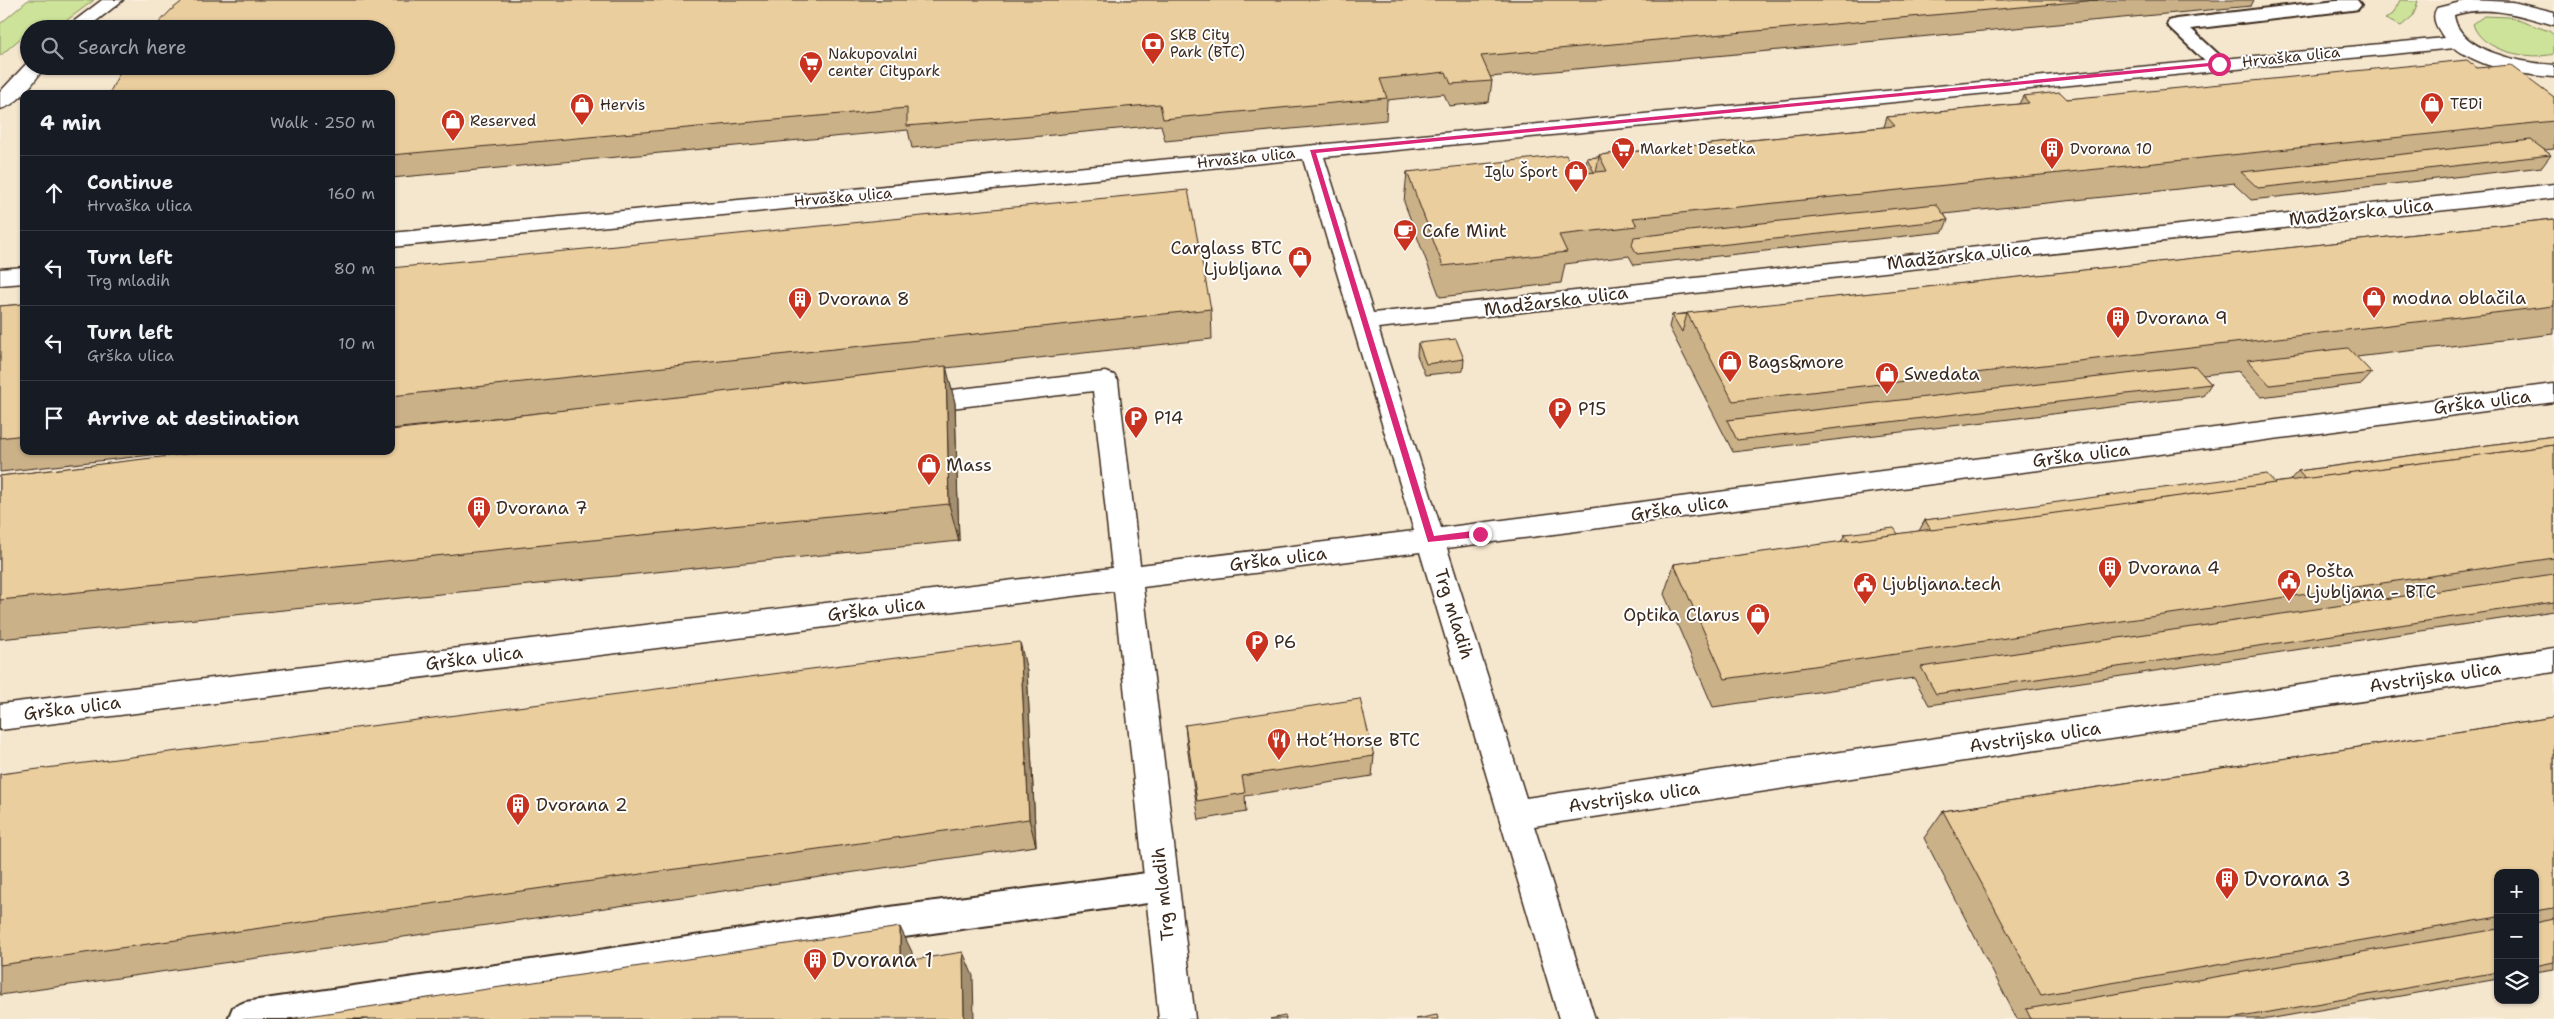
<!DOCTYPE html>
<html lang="en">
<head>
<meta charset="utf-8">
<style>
	:root { --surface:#171b24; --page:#20242c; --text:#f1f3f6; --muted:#9ea1a6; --line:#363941 }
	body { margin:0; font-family:"Shantell Sans",sans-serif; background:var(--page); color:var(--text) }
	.controls { position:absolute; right:15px; bottom:15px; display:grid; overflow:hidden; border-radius:10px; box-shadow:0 1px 4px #0004 }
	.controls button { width:45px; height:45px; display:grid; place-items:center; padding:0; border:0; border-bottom:1px solid var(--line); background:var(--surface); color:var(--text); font:25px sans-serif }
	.stop { position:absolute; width:15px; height:15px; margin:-11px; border:4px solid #db2777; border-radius:50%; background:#fff }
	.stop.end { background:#db2777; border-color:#fff; box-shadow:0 1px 5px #0008 }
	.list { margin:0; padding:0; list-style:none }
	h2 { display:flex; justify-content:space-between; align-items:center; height:65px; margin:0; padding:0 20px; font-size:21px }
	h2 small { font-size:16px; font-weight:400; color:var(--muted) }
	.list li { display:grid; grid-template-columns:32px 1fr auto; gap:15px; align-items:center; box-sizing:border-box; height:75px; padding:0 20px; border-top:1px solid var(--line) }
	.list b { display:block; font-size:19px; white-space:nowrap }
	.list p { margin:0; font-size:16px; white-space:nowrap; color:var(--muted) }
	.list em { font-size:16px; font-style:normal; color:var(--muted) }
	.icon { flex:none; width:28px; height:28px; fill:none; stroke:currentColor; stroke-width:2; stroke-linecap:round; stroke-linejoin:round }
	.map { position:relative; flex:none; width:2554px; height:1019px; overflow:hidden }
	.search { position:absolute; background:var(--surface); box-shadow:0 1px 4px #0004; left:20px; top:20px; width:375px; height:55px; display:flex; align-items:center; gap:12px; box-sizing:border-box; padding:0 18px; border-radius:28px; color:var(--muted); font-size:19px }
	.panel { position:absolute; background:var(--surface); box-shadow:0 1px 4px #0004; left:20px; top:90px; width:375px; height:365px; border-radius:10px }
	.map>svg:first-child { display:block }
	.built { fill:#f5e6ce; fill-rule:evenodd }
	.green { fill:#cce399; stroke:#84865c }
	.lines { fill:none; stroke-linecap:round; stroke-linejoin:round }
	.lane-casing { stroke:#3b2a1e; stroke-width:4 }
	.street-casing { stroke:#3b2a1e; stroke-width:3 }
	.lane { fill:#fff; fill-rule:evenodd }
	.street { fill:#fff; fill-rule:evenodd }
	.wall { fill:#cab188; stroke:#3b2a1e }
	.shaded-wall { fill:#a4906f; stroke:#3b2a1e }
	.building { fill:#ebce9e; stroke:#3b2a1e }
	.route { fill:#db2777 }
	.labels { text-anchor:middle; stroke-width:4; stroke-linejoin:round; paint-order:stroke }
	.far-poi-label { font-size:15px; fill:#3b2a1e; stroke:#fff; text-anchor:start }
	.far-street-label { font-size:15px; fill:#3b2a1e; stroke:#fff }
	.street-label { font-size:18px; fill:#3b2a1e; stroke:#fff }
	.poi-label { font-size:18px; fill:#3b2a1e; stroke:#fff; text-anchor:start }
	.near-poi-label { font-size:21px; fill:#3b2a1e; stroke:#fff; text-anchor:start }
</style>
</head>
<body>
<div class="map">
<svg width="2554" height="1019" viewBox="0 0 2554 1019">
	<rect width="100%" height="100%" fill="#f9f0e2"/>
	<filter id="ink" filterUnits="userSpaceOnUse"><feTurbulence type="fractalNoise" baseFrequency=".02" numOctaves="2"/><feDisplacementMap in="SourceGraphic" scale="10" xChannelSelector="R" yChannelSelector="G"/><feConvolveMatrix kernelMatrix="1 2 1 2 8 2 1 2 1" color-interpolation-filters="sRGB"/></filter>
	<g filter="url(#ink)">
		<!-- built -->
		<path class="built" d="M28,0H2554V1019H0V24ZM29,29H386V66H29ZM24,94H391V451H24ZM2498,873H2535V1000H2498Z"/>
		<!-- green -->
		<g class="green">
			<path d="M28,0H94L55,29H29V36H23L0,56V24Z"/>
			<path d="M2400,0L2418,1L2413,16L2401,26L2385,19L2393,14Z"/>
			<path d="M2484,16L2509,17L2549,31L2554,35V54C2530,60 2481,52 2473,24Z"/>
		</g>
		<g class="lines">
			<!-- lane casing -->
			<g class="lane-casing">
				<g id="lane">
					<path d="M2336,0H2357L2361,5L2358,9L2352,10L2191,29L2229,64L2226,68H2212L2167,25L2169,21L2176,19Z"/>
					<path d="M1162,871L1173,875L1178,886L1173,897L1162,901L897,938L358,1019H228L233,1007L245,1002L897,906Z"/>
				</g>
			</g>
			<!-- street casing -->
			<g class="street-casing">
				<g id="street">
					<path d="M102,0H123L86,29H64Z"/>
					<path d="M2469,0L2513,2L2554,12V25C2521,16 2489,4 2454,15C2458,52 2524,63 2554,65V77C2522,75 2482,68 2455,48L1324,157L1373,313L2554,184V198L1378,328L1441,528L2554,384V402L1447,548L1526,798L2554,648V672L1534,826L1595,1019H1559L1420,552L1143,587L1195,1019H1159L1114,591L0,730V704L1112,568L1093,391L918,412L909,409L905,403L909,397L918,394L1105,372L1114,375L1118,381L1140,565L1414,531L1303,159L391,247V233L2444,38C2438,29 2430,18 2437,8Z"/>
					<path d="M28,62L29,66H45C34,82 19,105 0,109V92Z"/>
					<path d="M24,267V283L0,285V269Z"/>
				</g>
			</g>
			<!-- lane -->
			<use href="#lane" class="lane"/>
			<!-- street -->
			<use href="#street" class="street"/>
		</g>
		<!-- wall -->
		<g class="wall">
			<path d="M184,0H2254L2251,6L1490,77L1492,81L1489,102L1449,106L1444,94L1387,100L1386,120L1165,141L1161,125L912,148L908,130L391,178V94Z"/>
			<path d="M2477,68L2554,97V149L2544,150L2551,155L2542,167L2251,200L2234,184L2235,183L1944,214L1948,220L1943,232L1634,265L1629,256L1565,264L1561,283L1440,297L1404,202L1407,172L1575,174L1587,173L1585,169L1587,158L1599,157V155L1884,127L1887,117L2019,104L2023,96L2067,99Z"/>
			<path d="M2554,219V334L2356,357L2372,373L2362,384L2261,397L2239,372L2240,371L2203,375L2211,384L2203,396L1733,452L1669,327L1672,315Z"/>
			<path d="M391,268L1211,309L1212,339L946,368L955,403L959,541L0,639V476L615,405L391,429Z"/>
			<path d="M24,304V451H187L0,472V306Z"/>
			<path d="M1418,343L1464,359L1463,371L1425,375L1417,355Z"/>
			<path d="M2554,436V611L1929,705L1914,678L1713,707L1664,594L1674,564L1841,542L1845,534H1898L1919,531L1925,520L2275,483L2289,481L2298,471Z"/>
			<path d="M1027,671L1036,846L0,995V774Z"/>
			<path d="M2554,717V969L2535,972V873H2498V979L2268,1019H2017L1924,838L1943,811Z"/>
			<path d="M1185,725L1374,756L1372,776L1245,796L1246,812L1199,820L1187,746Z"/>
		</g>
		<!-- shaded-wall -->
		<g class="shaded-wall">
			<path d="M946,366L955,403L959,541L949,504Z"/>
			<path d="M1020,642L1027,671L1036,846L1029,819Z"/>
			<path d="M900,927L912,952V986L900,962Z"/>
			<path d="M963,952L973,976L974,1019H964Z"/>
		</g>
		<!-- building -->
		<g class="building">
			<path d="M184,0H2098L1481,56L1492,81L1451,84L1446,72L1380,79L1387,98L1163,119L1160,104L907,126V108L391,155V94H109L123,66H386V29H153L171,10Z"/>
			<path d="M2467,60L2477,68L2511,65L2554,97V121L1633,218L1637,226L1559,235L1567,252L1443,266L1407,172L1566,155L1575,174L1607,171L1599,155L1895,126L1887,117L2029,103L2023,96L2060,92L2067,99Z"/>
			<path d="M2531,140L2551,155L2258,188L2241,172Z"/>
			<path d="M1599,157L1596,172H1594L1587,158Z"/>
			<path d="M1188,190L1211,309L391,396V268Z"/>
			<path d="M1936,204L1948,220L1637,254L1632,245L1634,237Z"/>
			<path d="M2554,219V306L1733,401L1687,313Z"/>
			<path d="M24,304V435L0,438V306Z"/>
			<path d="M1687,314L1682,332L1672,315Z"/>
			<path d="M1456,339L1464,359L1426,364L1418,343Z"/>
			<path d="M2348,348L2372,373L2270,385L2247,360Z"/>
			<path d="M946,366L949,504L0,600V476L211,451H391V430Z"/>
			<path d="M2195,366L2211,384L1737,440L1727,420Z"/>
			<path d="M2554,436V445L2305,479L2298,471Z"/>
			<path d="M2554,445V558L1725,679L1674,564Z"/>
			<path d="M2267,474L2275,483L1931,530L1925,520Z"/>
			<path d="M1894,528L1898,534L1848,541L1845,534Z"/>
			<path d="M2554,574V602L1936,694L1921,667Z"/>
			<path d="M1020,642L1029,819L0,965V774Z"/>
			<path d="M1360,699L1374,756L1242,776L1245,793L1197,801L1185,725Z"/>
			<path d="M2554,717V908L2535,911V873H2498V917L2041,995L1943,811Z"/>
			<path d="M2554,919V962L2535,966V923Z"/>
			<path d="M900,927V962L963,952L964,1019H288Z"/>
			<path d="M2498,929V972L2230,1019H2031L2026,1009Z"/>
			<path d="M1437,1015L1438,1019H1416Z"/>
			<path d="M1285,1016L1286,1019H1270Z"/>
		</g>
	</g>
	<!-- route -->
	<path class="route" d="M2219,62L2221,65L1316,153L1434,536L1480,530L1484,534L1480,537L1428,542L1310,150Z"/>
	<!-- icons -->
	<defs>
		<g id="bank-pin" transform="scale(1.25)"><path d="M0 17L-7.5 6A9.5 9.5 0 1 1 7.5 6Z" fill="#c8321e" stroke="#fff"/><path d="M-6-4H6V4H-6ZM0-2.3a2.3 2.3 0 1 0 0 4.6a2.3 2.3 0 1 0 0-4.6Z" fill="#fff"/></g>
		<g id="supermarket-pin" transform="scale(1.25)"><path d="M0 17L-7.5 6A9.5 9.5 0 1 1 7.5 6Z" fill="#c8321e" stroke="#fff"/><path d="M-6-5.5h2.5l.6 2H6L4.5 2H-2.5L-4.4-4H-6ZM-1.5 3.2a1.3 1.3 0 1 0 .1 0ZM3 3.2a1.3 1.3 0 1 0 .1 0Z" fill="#fff"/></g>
		<g id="shop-pin" transform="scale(1.25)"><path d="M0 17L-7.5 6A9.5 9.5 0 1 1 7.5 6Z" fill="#c8321e" stroke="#fff"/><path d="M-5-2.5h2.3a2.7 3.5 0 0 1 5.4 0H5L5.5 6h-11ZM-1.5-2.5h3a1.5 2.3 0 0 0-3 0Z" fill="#fff"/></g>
		<g id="building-pin" transform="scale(1.25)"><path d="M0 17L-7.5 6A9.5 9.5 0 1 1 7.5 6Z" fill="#c8321e" stroke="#fff"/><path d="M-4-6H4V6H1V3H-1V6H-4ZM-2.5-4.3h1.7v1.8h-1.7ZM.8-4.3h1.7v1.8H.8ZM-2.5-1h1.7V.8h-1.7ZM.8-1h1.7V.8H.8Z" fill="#fff"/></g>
		<g id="cafe-pin" transform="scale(1.25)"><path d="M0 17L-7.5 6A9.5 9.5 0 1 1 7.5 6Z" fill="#c8321e" stroke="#fff"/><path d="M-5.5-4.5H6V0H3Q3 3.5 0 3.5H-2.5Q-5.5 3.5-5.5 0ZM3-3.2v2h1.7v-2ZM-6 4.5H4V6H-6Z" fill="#fff"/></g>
		<g id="parking-pin" transform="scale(1.25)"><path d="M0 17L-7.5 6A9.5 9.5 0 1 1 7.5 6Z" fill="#c8321e" stroke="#fff"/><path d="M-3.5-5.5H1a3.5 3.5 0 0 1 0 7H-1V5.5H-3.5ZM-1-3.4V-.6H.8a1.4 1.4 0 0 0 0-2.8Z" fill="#fff"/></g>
		<g id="civic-pin" transform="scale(1.25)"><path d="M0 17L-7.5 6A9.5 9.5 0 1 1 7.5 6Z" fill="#c8321e" stroke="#fff"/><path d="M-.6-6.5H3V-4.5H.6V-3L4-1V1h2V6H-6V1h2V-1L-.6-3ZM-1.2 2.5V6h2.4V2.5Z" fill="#fff"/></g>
		<g id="restaurant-pin" transform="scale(1.25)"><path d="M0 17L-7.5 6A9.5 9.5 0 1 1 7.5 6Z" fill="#c8321e" stroke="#fff"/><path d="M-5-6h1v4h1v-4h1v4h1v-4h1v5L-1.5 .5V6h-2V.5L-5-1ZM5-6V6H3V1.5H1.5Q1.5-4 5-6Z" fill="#fff"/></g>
	</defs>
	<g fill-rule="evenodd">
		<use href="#bank-pin" x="1153" y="44"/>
		<use href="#supermarket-pin" x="811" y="63"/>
		<use href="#shop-pin" x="2432" y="104"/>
		<use href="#shop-pin" x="582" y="105"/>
		<use href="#shop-pin" x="453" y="121"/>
		<use href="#supermarket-pin" x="1623" y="149"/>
		<use href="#building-pin" x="2052" y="149"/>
		<use href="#shop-pin" x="1576" y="172"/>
		<use href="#cafe-pin" x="1405" y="231"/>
		<use href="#shop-pin" x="1300" y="258"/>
		<use href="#shop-pin" x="2374" y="298"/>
		<use href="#building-pin" x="800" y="299"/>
		<use href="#building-pin" x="2118" y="318"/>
		<use href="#shop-pin" x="1730" y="362"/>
		<use href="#shop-pin" x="1887" y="374"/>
		<use href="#parking-pin" x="1560" y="409"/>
		<use href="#parking-pin" x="1136" y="418"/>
		<use href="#shop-pin" x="929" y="465"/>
		<use href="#building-pin" x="479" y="508"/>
		<use href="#building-pin" x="2110" y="568"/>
		<use href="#civic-pin" x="2289" y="581"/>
		<use href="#civic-pin" x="1865" y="584"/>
		<use href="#shop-pin" x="1758" y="615"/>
		<use href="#parking-pin" x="1257" y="642"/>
		<use href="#restaurant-pin" x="1279" y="740"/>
		<use href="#building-pin" x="518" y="805"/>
		<use href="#building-pin" x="2227" y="879"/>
		<use href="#building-pin" x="815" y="960"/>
	</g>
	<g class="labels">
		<!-- far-poi labels -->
		<g class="far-poi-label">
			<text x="1170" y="40">SKB City<tspan x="1170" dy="17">Park (BTC)</tspan></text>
			<text x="828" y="59">Nakupovalni<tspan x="828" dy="17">center Citypark</tspan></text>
			<text x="2450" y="109">TEDi</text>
			<text x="600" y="110">Hervis</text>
			<text x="470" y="126">Reserved</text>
			<text x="1640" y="154">Market Desetka</text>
			<text x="2070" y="154">Dvorana 10</text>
			<text x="1558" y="177" text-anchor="end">Iglu Šport</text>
		</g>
		<!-- far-street labels -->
		<g class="far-street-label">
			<text transform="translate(2291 57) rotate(-6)" y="5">Hrvaška ulica</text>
			<text transform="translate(1246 158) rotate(-6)" y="5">Hrvaška ulica</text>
			<text transform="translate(843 197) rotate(-5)" y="5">Hrvaška ulica</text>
		</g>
		<!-- street labels -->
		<g class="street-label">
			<text transform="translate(2361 212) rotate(-6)" y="6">Madžarska ulica</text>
			<text transform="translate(1959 256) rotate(-6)" y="6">Madžarska ulica</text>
			<text transform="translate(1556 301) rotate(-7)" y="6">Madžarska ulica</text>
			<text transform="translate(2482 402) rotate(-7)" y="6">Grška ulica</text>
			<text transform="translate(2081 455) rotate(-7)" y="6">Grška ulica</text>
			<text transform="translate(1679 508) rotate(-8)" y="6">Grška ulica</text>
			<text transform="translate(1278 559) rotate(-7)" y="6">Grška ulica</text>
			<text transform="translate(876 609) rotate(-7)" y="6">Grška ulica</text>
			<text transform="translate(1454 614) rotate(73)" y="6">Trg mladih</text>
			<text transform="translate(474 658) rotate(-7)" y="6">Grška ulica</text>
			<text transform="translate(2435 677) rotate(-8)" y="6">Avstrijska ulica</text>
			<text transform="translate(72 708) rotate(-7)" y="6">Grška ulica</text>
			<text transform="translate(2035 737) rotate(-8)" y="6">Avstrijska ulica</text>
			<text transform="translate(1634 797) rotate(-8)" y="6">Avstrijska ulica</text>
			<text transform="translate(1163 894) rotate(-96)" y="6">Trg mladih</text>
		</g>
		<!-- poi labels -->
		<g class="poi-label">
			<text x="1422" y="237">Cafe Mint</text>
			<text x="1282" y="254" text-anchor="end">Carglass BTC<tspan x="1282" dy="21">Ljubljana</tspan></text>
			<text x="2392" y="304">modna oblačila</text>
			<text x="818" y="305">Dvorana 8</text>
			<text x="2136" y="324">Dvorana 9</text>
			<text x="1748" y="368">Bags&amp;more</text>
			<text x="1904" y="380">Swedata</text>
			<text x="1578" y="415">P15</text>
			<text x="1154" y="424">P14</text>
			<text x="946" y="471">Mass</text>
			<text x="496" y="514">Dvorana 7</text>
			<text x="2128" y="574">Dvorana 4</text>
			<text x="2306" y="577">Pošta<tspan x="2306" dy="21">Ljubljana - BTC</tspan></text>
			<text x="1882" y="590">Ljubljana.tech</text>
			<text x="1740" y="621" text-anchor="end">Optika Clarus</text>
			<text x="1274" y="648">P6</text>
			<text x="1296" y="746">Hot´Horse BTC</text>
			<text x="536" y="811">Dvorana 2</text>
		</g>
		<!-- near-poi labels -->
		<g class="near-poi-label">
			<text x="2244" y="886">Dvorana 3</text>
			<text x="832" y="967">Dvorana 1</text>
		</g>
	</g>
</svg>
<div class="controls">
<button>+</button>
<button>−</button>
<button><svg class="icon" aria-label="layers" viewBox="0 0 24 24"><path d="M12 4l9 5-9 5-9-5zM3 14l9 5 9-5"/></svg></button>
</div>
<div class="stop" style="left:2219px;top:64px"></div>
<div class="stop end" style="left:1480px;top:534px"></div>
<div class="search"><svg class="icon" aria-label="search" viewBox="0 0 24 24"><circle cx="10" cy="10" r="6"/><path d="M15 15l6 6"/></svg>Search here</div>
<section class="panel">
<h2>4 min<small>Walk · 250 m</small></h2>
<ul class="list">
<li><svg class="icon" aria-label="ahead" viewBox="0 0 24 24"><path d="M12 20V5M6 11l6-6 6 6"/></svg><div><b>Continue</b><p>Hrvaška ulica</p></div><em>160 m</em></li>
<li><svg class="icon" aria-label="left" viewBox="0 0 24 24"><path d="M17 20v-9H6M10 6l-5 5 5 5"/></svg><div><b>Turn left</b><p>Trg mladih</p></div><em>80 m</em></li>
<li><svg class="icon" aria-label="left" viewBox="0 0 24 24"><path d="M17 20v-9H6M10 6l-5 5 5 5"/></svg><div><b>Turn left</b><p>Grška ulica</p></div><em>10 m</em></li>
<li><svg class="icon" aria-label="arrive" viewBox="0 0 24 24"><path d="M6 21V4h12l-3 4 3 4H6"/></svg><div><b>Arrive at destination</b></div></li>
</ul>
</section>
</div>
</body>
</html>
